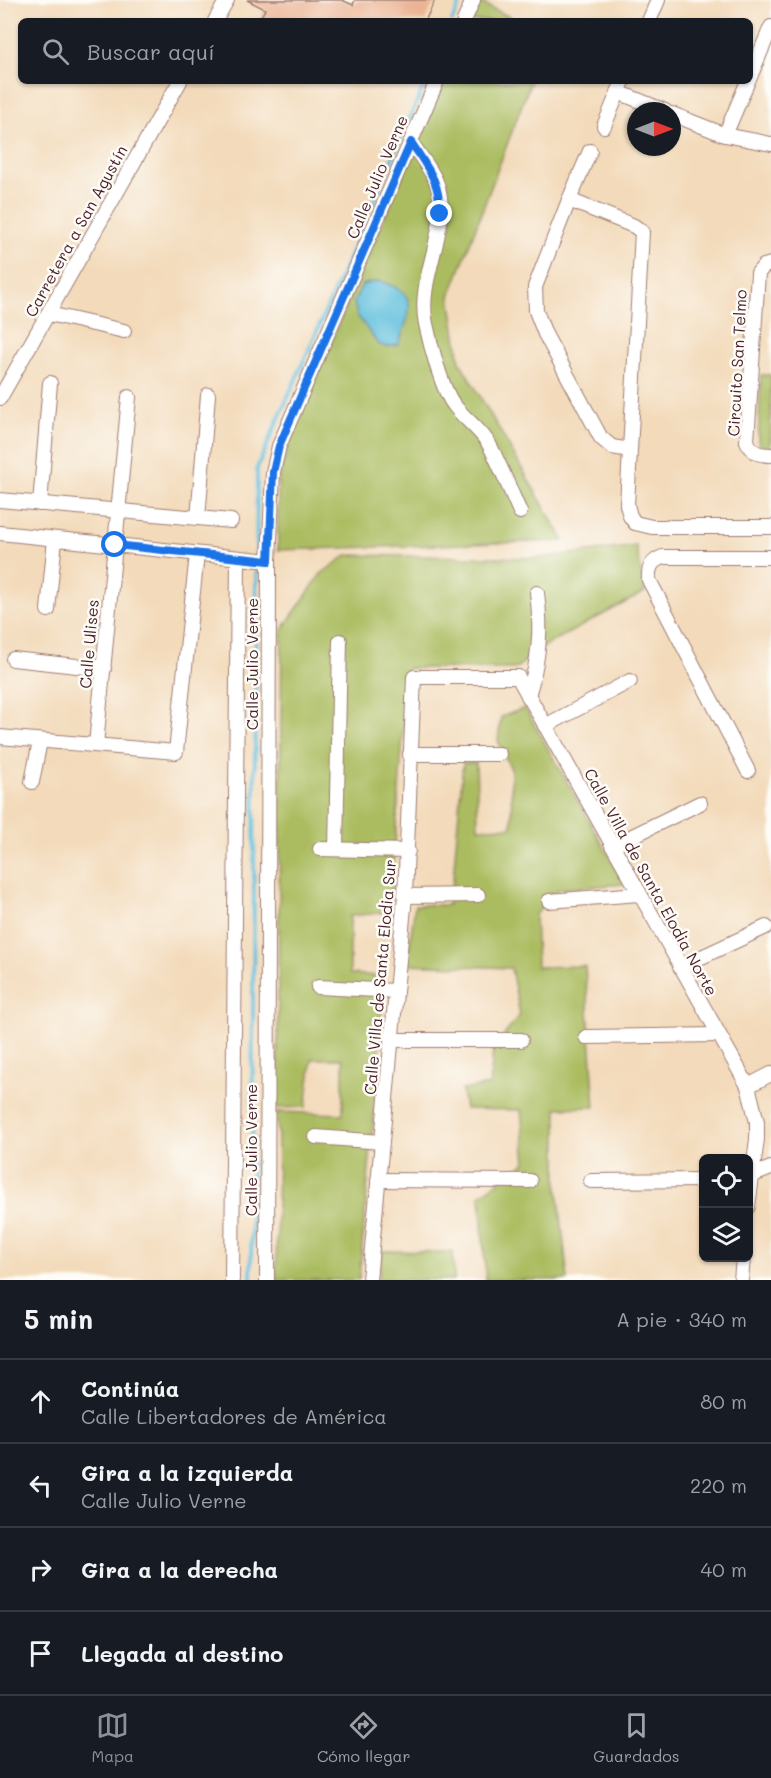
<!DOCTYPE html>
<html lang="es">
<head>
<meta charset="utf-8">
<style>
	:root { --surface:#171b24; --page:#20242c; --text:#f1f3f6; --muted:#9ea1a6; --line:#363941; --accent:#8c9099 }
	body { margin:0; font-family:Mali,sans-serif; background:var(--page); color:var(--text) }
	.controls { position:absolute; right:18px; bottom:18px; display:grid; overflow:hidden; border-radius:9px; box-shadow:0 2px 4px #0004 }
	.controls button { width:54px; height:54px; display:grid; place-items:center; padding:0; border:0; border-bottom:2px solid var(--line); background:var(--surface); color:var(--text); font:30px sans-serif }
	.compass { position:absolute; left:627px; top:102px; width:54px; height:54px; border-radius:50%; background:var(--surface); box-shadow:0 2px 4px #0004; rotate:90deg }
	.stop { position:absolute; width:18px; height:18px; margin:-14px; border:4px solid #1a73e8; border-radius:50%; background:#fff }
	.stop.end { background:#1a73e8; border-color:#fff; box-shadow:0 2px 6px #0008 }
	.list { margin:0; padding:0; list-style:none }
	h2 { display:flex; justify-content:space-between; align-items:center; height:78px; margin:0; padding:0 24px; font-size:26px }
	h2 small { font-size:20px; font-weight:400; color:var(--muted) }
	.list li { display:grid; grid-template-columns:39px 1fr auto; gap:18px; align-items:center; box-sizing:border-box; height:84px; padding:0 24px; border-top:2px solid var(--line) }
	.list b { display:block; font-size:22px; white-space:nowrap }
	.list p { margin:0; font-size:20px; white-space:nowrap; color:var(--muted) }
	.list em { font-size:20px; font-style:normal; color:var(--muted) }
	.icon { flex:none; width:33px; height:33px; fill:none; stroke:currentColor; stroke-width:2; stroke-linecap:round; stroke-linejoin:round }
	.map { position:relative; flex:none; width:771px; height:1280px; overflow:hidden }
	.search { position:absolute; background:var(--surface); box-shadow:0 2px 4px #0004; left:18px; right:18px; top:18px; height:66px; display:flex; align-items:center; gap:15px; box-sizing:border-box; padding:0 21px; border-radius:9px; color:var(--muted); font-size:22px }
	.sheet { height:414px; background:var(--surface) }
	nav { display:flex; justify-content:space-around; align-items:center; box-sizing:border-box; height:84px; border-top:2px solid var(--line); background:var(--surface); font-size:16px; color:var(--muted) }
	nav a { display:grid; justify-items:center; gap:3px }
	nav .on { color:var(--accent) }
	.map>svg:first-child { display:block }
	.green { fill:#aabc5f; stroke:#7a6e45; stroke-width:1.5 }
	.water { fill:#60bfde; stroke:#556f84; stroke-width:1.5 }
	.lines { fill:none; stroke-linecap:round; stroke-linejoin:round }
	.stream { stroke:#60bfde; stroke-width:4 }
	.building { fill:#ebb494 }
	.minor-casing { stroke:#9e7c72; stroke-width:16 }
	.minor { stroke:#fff; stroke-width:14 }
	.route { stroke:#1a73e8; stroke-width:8 }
	.labels { text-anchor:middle; stroke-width:5; stroke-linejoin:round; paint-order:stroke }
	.street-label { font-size:16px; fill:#4a1f2b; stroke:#fdfcf7 }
</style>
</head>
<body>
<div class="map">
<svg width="771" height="1280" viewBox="0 0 771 1280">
	<rect width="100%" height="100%" fill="#fdfcf7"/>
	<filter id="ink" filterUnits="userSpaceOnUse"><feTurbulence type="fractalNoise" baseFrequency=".0167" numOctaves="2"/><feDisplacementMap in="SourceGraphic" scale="12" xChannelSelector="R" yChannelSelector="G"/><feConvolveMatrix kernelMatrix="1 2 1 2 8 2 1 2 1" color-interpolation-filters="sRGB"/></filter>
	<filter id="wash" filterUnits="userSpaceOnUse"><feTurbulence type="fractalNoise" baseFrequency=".008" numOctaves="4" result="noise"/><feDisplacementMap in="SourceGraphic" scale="24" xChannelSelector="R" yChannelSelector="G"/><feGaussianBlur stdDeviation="1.35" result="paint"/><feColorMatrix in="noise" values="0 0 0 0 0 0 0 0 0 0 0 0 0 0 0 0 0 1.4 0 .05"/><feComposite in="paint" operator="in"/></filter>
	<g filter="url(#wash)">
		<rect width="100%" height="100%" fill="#f3daba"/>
		<!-- green -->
		<g class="green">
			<path d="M477,1L518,21H468Z"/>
			<path d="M443,81H531L450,296L460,362L564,541L278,550V481L291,436Z"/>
			<path d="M761,375H771V447H763L758,442Z"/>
			<path d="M636,546L645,592L548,644L515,669L408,668L390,912L350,916V974L382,976L381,1035L359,1280H276L278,1145L277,1112L343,1114V1059H312L306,1107L277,1108L282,630L321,574L347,555L538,558Z"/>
			<path d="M525,708L625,884L559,889L535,915L537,967L585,966L595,1107L557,1108V1181L568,1280H486L480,1195L526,1162L521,1110L465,1109L462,1090L490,1085L493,1049L520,1015L511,968L407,964L415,905H448L453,880L463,763H476L478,828L512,827L511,769L498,741L501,717Z"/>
			<path d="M382,1251L453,1252L454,1280H378Z"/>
		</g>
		<!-- water -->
		<path class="water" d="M379,281C422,293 410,312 398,345L386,347L378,344L357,315L354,302L362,285Z"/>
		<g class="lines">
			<!-- stream -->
			<g class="stream">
				<path d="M452,21L462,0"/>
				<path d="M251,1280L257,468L426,81"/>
			</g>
		</g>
		<g id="blocks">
			<!-- building -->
			<path class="building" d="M247,0H342L353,5L355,0H435L425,21H259L265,9Z"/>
		</g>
	</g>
	<g filter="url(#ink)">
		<use href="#blocks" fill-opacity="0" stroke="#9e7c72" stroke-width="1.5"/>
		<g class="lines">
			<!-- minor casing -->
			<g class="minor-casing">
				<g id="minor">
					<path d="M215,21L227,0"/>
					<path d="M464,21L473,0"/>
					<path d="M649,21L658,0"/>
					<path d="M750,77L771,27"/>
					<path d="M618,92L665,111"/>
					<path d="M672,114L725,135L771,144"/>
					<path d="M604,126L623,81"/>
					<path d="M725,135L748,81"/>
					<path d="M411,142C419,155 432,170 437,184C452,230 416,277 426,324C430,343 442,390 454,405C465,420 481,429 490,446C501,467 510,490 520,512"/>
					<path d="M590,151L569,200L535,287L536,311L545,334L601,438L612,447L630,450"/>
					<path d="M569,200L634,226L642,232L627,505L630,516L635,523L652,527H771"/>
					<path d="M771,264L764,266L758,273L747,441C752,453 759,455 771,455"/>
					<path d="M49,314L124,331"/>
					<path d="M0,398L180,81"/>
					<path d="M0,500L231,521"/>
					<path d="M40,504L50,383"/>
					<path d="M198,518L208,395"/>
					<path d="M0,533L269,561"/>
					<path d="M48,610L55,539"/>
					<path d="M13,659L104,669"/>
					<path d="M528,696C539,659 542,631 537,593"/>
					<path d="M545,726L630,681"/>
					<path d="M0,737L176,752L197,554"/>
					<path d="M96,745L129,397"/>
					<path d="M410,754H499"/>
					<path d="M748,771L649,580C648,568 651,561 663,557H771"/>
					<path d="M32,782L40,741"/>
					<path d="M612,846L700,803"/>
					<path d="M320,849L408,851"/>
					<path d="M336,849L340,641"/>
					<path d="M405,896L478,895"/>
					<path d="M549,901L639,894"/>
					<path d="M680,967L766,927"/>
					<path d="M318,987L396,991"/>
					<path d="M586,1037L718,1035"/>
					<path d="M391,1040H521"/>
					<path d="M748,1086L771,1074"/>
					<path d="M316,1137L382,1142"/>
					<path d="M748,1177L771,1168"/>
					<path d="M378,1180L530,1181"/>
					<path d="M591,1181L704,1180"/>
					<path d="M232,1280L238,558"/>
					<path d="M267,1280L269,561L273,472L279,446L437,81"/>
					<path d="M369,1280L405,896L414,677H518L748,1086L757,1122V1139L748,1207"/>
					<path d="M741,1280L743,1258"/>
				</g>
			</g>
			<!-- minor -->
			<use href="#minor" class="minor"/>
		</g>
	</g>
	<g class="lines" filter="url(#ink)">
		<!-- route -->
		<path class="route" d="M115,545L269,561L273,472L279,446L411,142C428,169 440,181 440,214"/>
	</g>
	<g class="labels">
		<!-- street labels -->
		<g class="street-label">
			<text transform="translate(377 177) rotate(-67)" y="6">Calle Julio Verne</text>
			<text transform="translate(76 231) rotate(-61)" y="6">Carretera a San Agustín</text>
			<text transform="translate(737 363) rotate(-87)" y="6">Circuito San Telmo</text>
			<text transform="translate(89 644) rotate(-85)" y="6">Calle Ulises</text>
			<text transform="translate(252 664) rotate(-90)" y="6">Calle Julio Verne</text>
			<text transform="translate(651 882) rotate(61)" y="6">Calle Villa de Santa Elodia Norte</text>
			<text transform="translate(380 977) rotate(-85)" y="6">Calle Villa de Santa Elodia Sur</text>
			<text transform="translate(251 1150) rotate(-90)" y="6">Calle Julio Verne</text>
		</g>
	</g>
</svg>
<div class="controls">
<button><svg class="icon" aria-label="locate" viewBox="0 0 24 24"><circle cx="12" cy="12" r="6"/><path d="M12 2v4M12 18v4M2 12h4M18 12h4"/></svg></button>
<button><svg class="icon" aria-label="layers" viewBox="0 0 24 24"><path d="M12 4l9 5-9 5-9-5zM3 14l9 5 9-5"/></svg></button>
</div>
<svg class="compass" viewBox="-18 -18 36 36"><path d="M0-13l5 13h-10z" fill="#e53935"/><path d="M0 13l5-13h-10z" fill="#9ea1a6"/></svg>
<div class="stop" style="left:115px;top:545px"></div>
<div class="stop end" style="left:440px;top:214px"></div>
<div class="search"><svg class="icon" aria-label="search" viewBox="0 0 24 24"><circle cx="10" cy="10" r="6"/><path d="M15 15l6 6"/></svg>Buscar aquí</div>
</div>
<section class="sheet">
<h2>5 min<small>A pie · 340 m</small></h2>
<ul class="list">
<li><svg class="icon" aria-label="ahead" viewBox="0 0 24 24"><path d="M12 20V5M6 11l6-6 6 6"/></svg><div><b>Continúa</b><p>Calle Libertadores de América</p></div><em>80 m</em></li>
<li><svg class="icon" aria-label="left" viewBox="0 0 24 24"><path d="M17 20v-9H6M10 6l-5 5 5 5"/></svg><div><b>Gira a la izquierda</b><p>Calle Julio Verne</p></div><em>220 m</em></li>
<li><svg class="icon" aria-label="right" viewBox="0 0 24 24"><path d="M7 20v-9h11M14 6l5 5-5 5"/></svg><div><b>Gira a la derecha</b></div><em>40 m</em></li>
<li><svg class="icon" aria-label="arrive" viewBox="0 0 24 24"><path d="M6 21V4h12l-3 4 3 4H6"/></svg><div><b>Llegada al destino</b></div></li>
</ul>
</section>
<nav>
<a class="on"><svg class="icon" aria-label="map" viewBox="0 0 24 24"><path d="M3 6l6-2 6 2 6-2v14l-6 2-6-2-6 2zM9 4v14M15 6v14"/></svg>Mapa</a>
<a><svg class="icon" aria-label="directions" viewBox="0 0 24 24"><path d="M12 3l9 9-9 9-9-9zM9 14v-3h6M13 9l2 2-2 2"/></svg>Cómo llegar</a>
<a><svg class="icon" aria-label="saved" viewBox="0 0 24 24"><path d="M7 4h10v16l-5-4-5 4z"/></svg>Guardados</a>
</nav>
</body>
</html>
